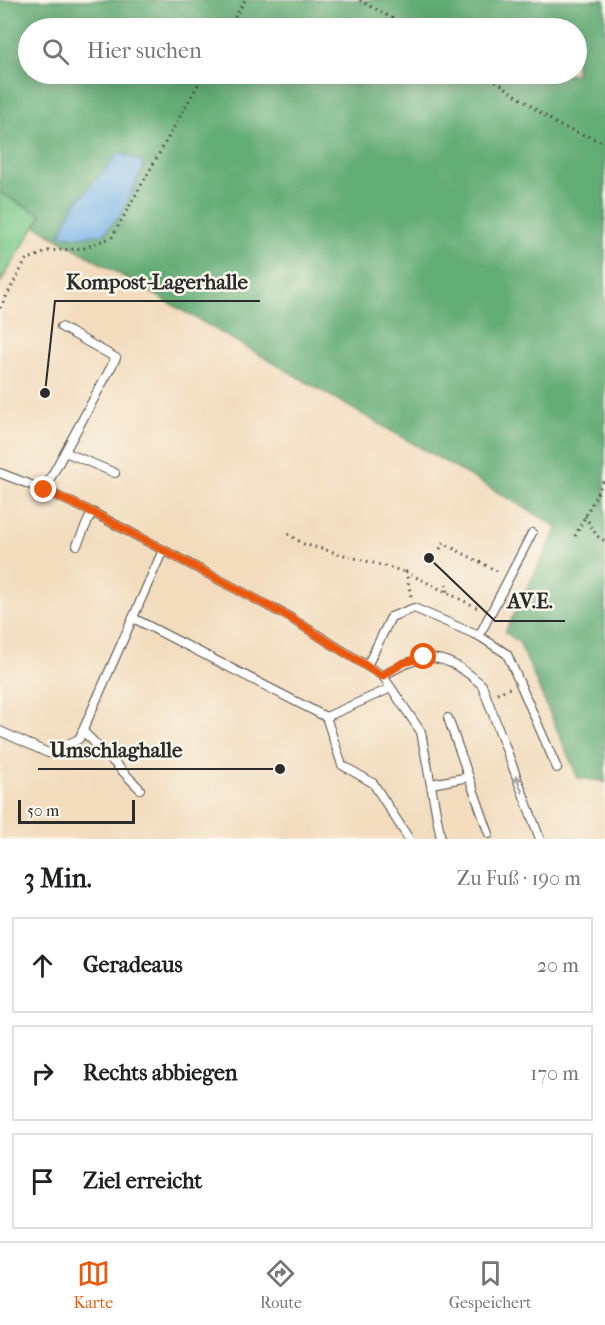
<!DOCTYPE html>
<html lang="de">
<head>
<meta charset="utf-8">
<style>
	:root { --surface:#fff; --page:#f6f6f6; --text:#202124; --muted:#757577; --line:#e0e0e0; --accent:#ea580c }
	body { margin:0; font-family:"IM FELL French Canon",serif; background:var(--page); color:var(--text) }
	.scale { position:absolute; left:18px; bottom:15px; width:117px; box-sizing:border-box; padding-left:6px; border:3px solid #2b2b2b; border-top:0; font-size:16px; line-height:21px; white-space:nowrap; color:#2b2b2b; -webkit-text-stroke:4px #fbf7ec; paint-order:stroke }
	.stop { position:absolute; width:18px; height:18px; margin:-14px; border:4px solid #ea580c; border-radius:50%; background:#fff }
	.stop.end { background:#ea580c; border-color:#fff; box-shadow:0 2px 6px #0008 }
	.list { margin:0; padding:0; list-style:none }
	h2 { display:flex; justify-content:space-between; align-items:center; height:78px; margin:0; padding:0 24px; font-size:26px }
	h2 small { font-size:20px; font-weight:400; color:var(--muted) }
	.list li { display:grid; grid-template-columns:39px 1fr auto; gap:18px; align-items:center; box-sizing:border-box; height:96px; margin:0 12px 12px; padding:0 12px; border:2px solid var(--line); border-radius:0px }
	.list b { display:block; font-size:22px; white-space:nowrap }
	.list em { font-size:20px; font-style:normal; color:var(--muted) }
	.icon { flex:none; width:33px; height:33px; fill:none; stroke:currentColor; stroke-width:2; stroke-linecap:round; stroke-linejoin:round }
	.map { position:relative; flex:none; width:605px; height:839px; overflow:hidden }
	.search { position:absolute; background:var(--surface); box-shadow:0 3px 15px #0003; left:18px; right:18px; top:18px; height:66px; display:flex; align-items:center; gap:15px; box-sizing:border-box; padding:0 21px; border-radius:33px; color:var(--muted); font-size:22px }
	.sheet { height:402px; background:var(--surface) }
	nav { display:flex; justify-content:space-around; align-items:center; box-sizing:border-box; height:84px; border-top:2px solid var(--line); background:var(--surface); font-size:16px; color:var(--muted) }
	nav a { display:grid; justify-items:center; gap:3px }
	nav .on { color:var(--accent) }
	.map>svg:first-child { display:block }
	.green { fill:#78c787; stroke:#527959; stroke-width:1.5 }
	.forest { fill:#62ac74; stroke:#466c50; stroke-width:1.5; fill-rule:evenodd }
	.water { fill:#75b2e7; stroke:#506e89; stroke-width:1.5 }
	.lines { fill:none; stroke-linecap:round; stroke-linejoin:round }
	.service-casing { stroke:#494641; stroke-width:10 }
	.path { stroke:#494641; stroke-width:3; stroke-dasharray:1.5 4.5; stroke-linecap:butt }
	.service { stroke:#fff; stroke-width:8 }
	.oneway { stroke:#a0a0a0 }
	.route { stroke:#ea580c; stroke-width:8 }
	.leader { fill:none; stroke:#2b2b2b; stroke-width:2 }
	.callout-dot { fill:#2b2b2b; stroke:#fbf7ec; stroke-width:2 }
	.callout-label { font-size:21px; text-anchor:middle; font-weight:bold; fill:#2b2b2b; stroke:#fbf7ec; stroke-width:5; stroke-linejoin:round; paint-order:stroke }
</style>
</head>
<body>
<div class="map">
<svg width="605" height="839" viewBox="0 0 605 839">
	<rect width="100%" height="100%" fill="#fbf7ec"/>
	<filter id="ink" filterUnits="userSpaceOnUse"><feTurbulence type="fractalNoise" baseFrequency=".0167" numOctaves="2"/><feDisplacementMap in="SourceGraphic" scale="12" xChannelSelector="R" yChannelSelector="G"/><feConvolveMatrix kernelMatrix="1 2 1 2 8 2 1 2 1" color-interpolation-filters="sRGB"/></filter>
	<filter id="wash" filterUnits="userSpaceOnUse"><feTurbulence type="fractalNoise" baseFrequency=".008" numOctaves="4" result="noise"/><feDisplacementMap in="SourceGraphic" scale="24" xChannelSelector="R" yChannelSelector="G"/><feGaussianBlur stdDeviation="1.35" result="paint"/><feColorMatrix in="noise" values="0 0 0 0 0 0 0 0 0 0 0 0 0 0 0 0 0 1.4 0 .05"/><feComposite in="paint" operator="in"/></filter>
	<g filter="url(#wash)">
		<rect width="100%" height="100%" fill="#f2dcbd"/>
		<!-- green -->
		<path class="green" d="M0,193L42,215L0,283Z"/>
		<!-- forest -->
		<path class="forest" d="M0,0H605V783L603,781L578,778L519,642L505,632L558,527L36,226L42,215L0,193ZM28,28H576V74H28Z"/>
		<!-- water -->
		<path class="water" d="M119,153L140,160L144,166L121,214L103,234L77,237L60,235L74,205Z"/>
	</g>
	<g filter="url(#ink)">
		<g class="lines">
			<!-- service casing -->
			<g class="service-casing">
				<g id="service">
					<path d="M65,452L115,473"/>
					<path d="M0,473L44,490L92,512L289,617L383,676L421,732L441,839"/>
					<path d="M44,490L116,358L61,327"/>
					<path d="M77,545L92,512"/>
					<path d="M133,618L326,717"/>
					<path d="M479,636L532,533"/>
					<path d="M367,666L391,617L414,608L479,636L507,654L557,768"/>
					<path d="M383,676C425,651 444,651 482,685L540,839"/>
					<path d="M391,688L326,717L342,765L373,783L409,839"/>
					<path d="M448,718L489,834"/>
					<path d="M0,731L48,753L79,739L163,550"/>
					<path d="M83,731L140,789"/>
					<path d="M431,784L469,777"/>
				</g>
			</g>
			<!-- path -->
			<g class="path">
				<path d="M360,0L409,28"/>
				<path d="M229,28L245,0"/>
				<path d="M486,74L558,125L605,143"/>
				<path d="M0,308L26,260L49,251L84,248L112,237L204,74"/>
				<path d="M585,516L597,536L605,541"/>
				<path d="M288,534L304,544L406,572"/>
				<path d="M575,536L605,478"/>
				<path d="M440,549L443,543L499,572"/>
				<path d="M446,584L448,593"/>
				<path d="M411,596L406,572L480,609"/>
				<path d="M497,693L510,688"/>
			</g>
			<!-- service -->
			<use href="#service" class="service"/>
		</g>
		<!-- one-way arrows -->
		<defs><path id="oneway-shaft" d="M-6 0H5M1.5-3L5.5 0L1.5 3" fill="none" stroke-width="1.6" stroke-linecap="round" stroke-linejoin="round" transform="scale(1.5)"/></defs>
		<use class="oneway" href="#oneway-shaft" transform="translate(519 784) rotate(-111)"/>
	</g>
	<g class="lines" filter="url(#ink)">
		<!-- route -->
		<path class="route" d="M44,490L92,512L289,617L382,676L403,663L424,657"/>
	</g>
	<!-- callouts -->
	<path class="leader" d="M45 393L55 301H260M429 558L495 621H565M280 769L194 769H38"/>
	<g class="callout-dot">
		<circle cx="45" cy="393" r="6"/>
		<circle cx="429" cy="558" r="6"/>
		<circle cx="280" cy="769" r="6"/>
	</g>
	<g class="callout-label">
		<text x="157" y="289">Kompost-Lagerhalle</text>
		<text x="530" y="608">AV.E.</text>
		<text x="116" y="757">Umschlaghalle</text>
	</g>
</svg>
<div class="scale">50 m</div>
<div class="stop" style="left:424px;top:657px"></div>
<div class="stop end" style="left:44px;top:490px"></div>
<div class="search"><svg class="icon" aria-label="search" viewBox="0 0 24 24"><circle cx="10" cy="10" r="6"/><path d="M15 15l6 6"/></svg>Hier suchen</div>
</div>
<section class="sheet">
<h2>3 Min.<small>Zu Fuß · 190 m</small></h2>
<ul class="list">
<li><svg class="icon" aria-label="ahead" viewBox="0 0 24 24"><path d="M12 20V5M6 11l6-6 6 6"/></svg><div><b>Geradeaus</b></div><em>20 m</em></li>
<li><svg class="icon" aria-label="right" viewBox="0 0 24 24"><path d="M7 20v-9h11M14 6l5 5-5 5"/></svg><div><b>Rechts abbiegen</b></div><em>170 m</em></li>
<li><svg class="icon" aria-label="arrive" viewBox="0 0 24 24"><path d="M6 21V4h12l-3 4 3 4H6"/></svg><div><b>Ziel erreicht</b></div></li>
</ul>
</section>
<nav>
<a class="on"><svg class="icon" aria-label="map" viewBox="0 0 24 24"><path d="M3 6l6-2 6 2 6-2v14l-6 2-6-2-6 2zM9 4v14M15 6v14"/></svg>Karte</a>
<a><svg class="icon" aria-label="directions" viewBox="0 0 24 24"><path d="M12 3l9 9-9 9-9-9zM9 14v-3h6M13 9l2 2-2 2"/></svg>Route</a>
<a><svg class="icon" aria-label="saved" viewBox="0 0 24 24"><path d="M7 4h10v16l-5-4-5 4z"/></svg>Gespeichert</a>
</nav>
</body>
</html>
